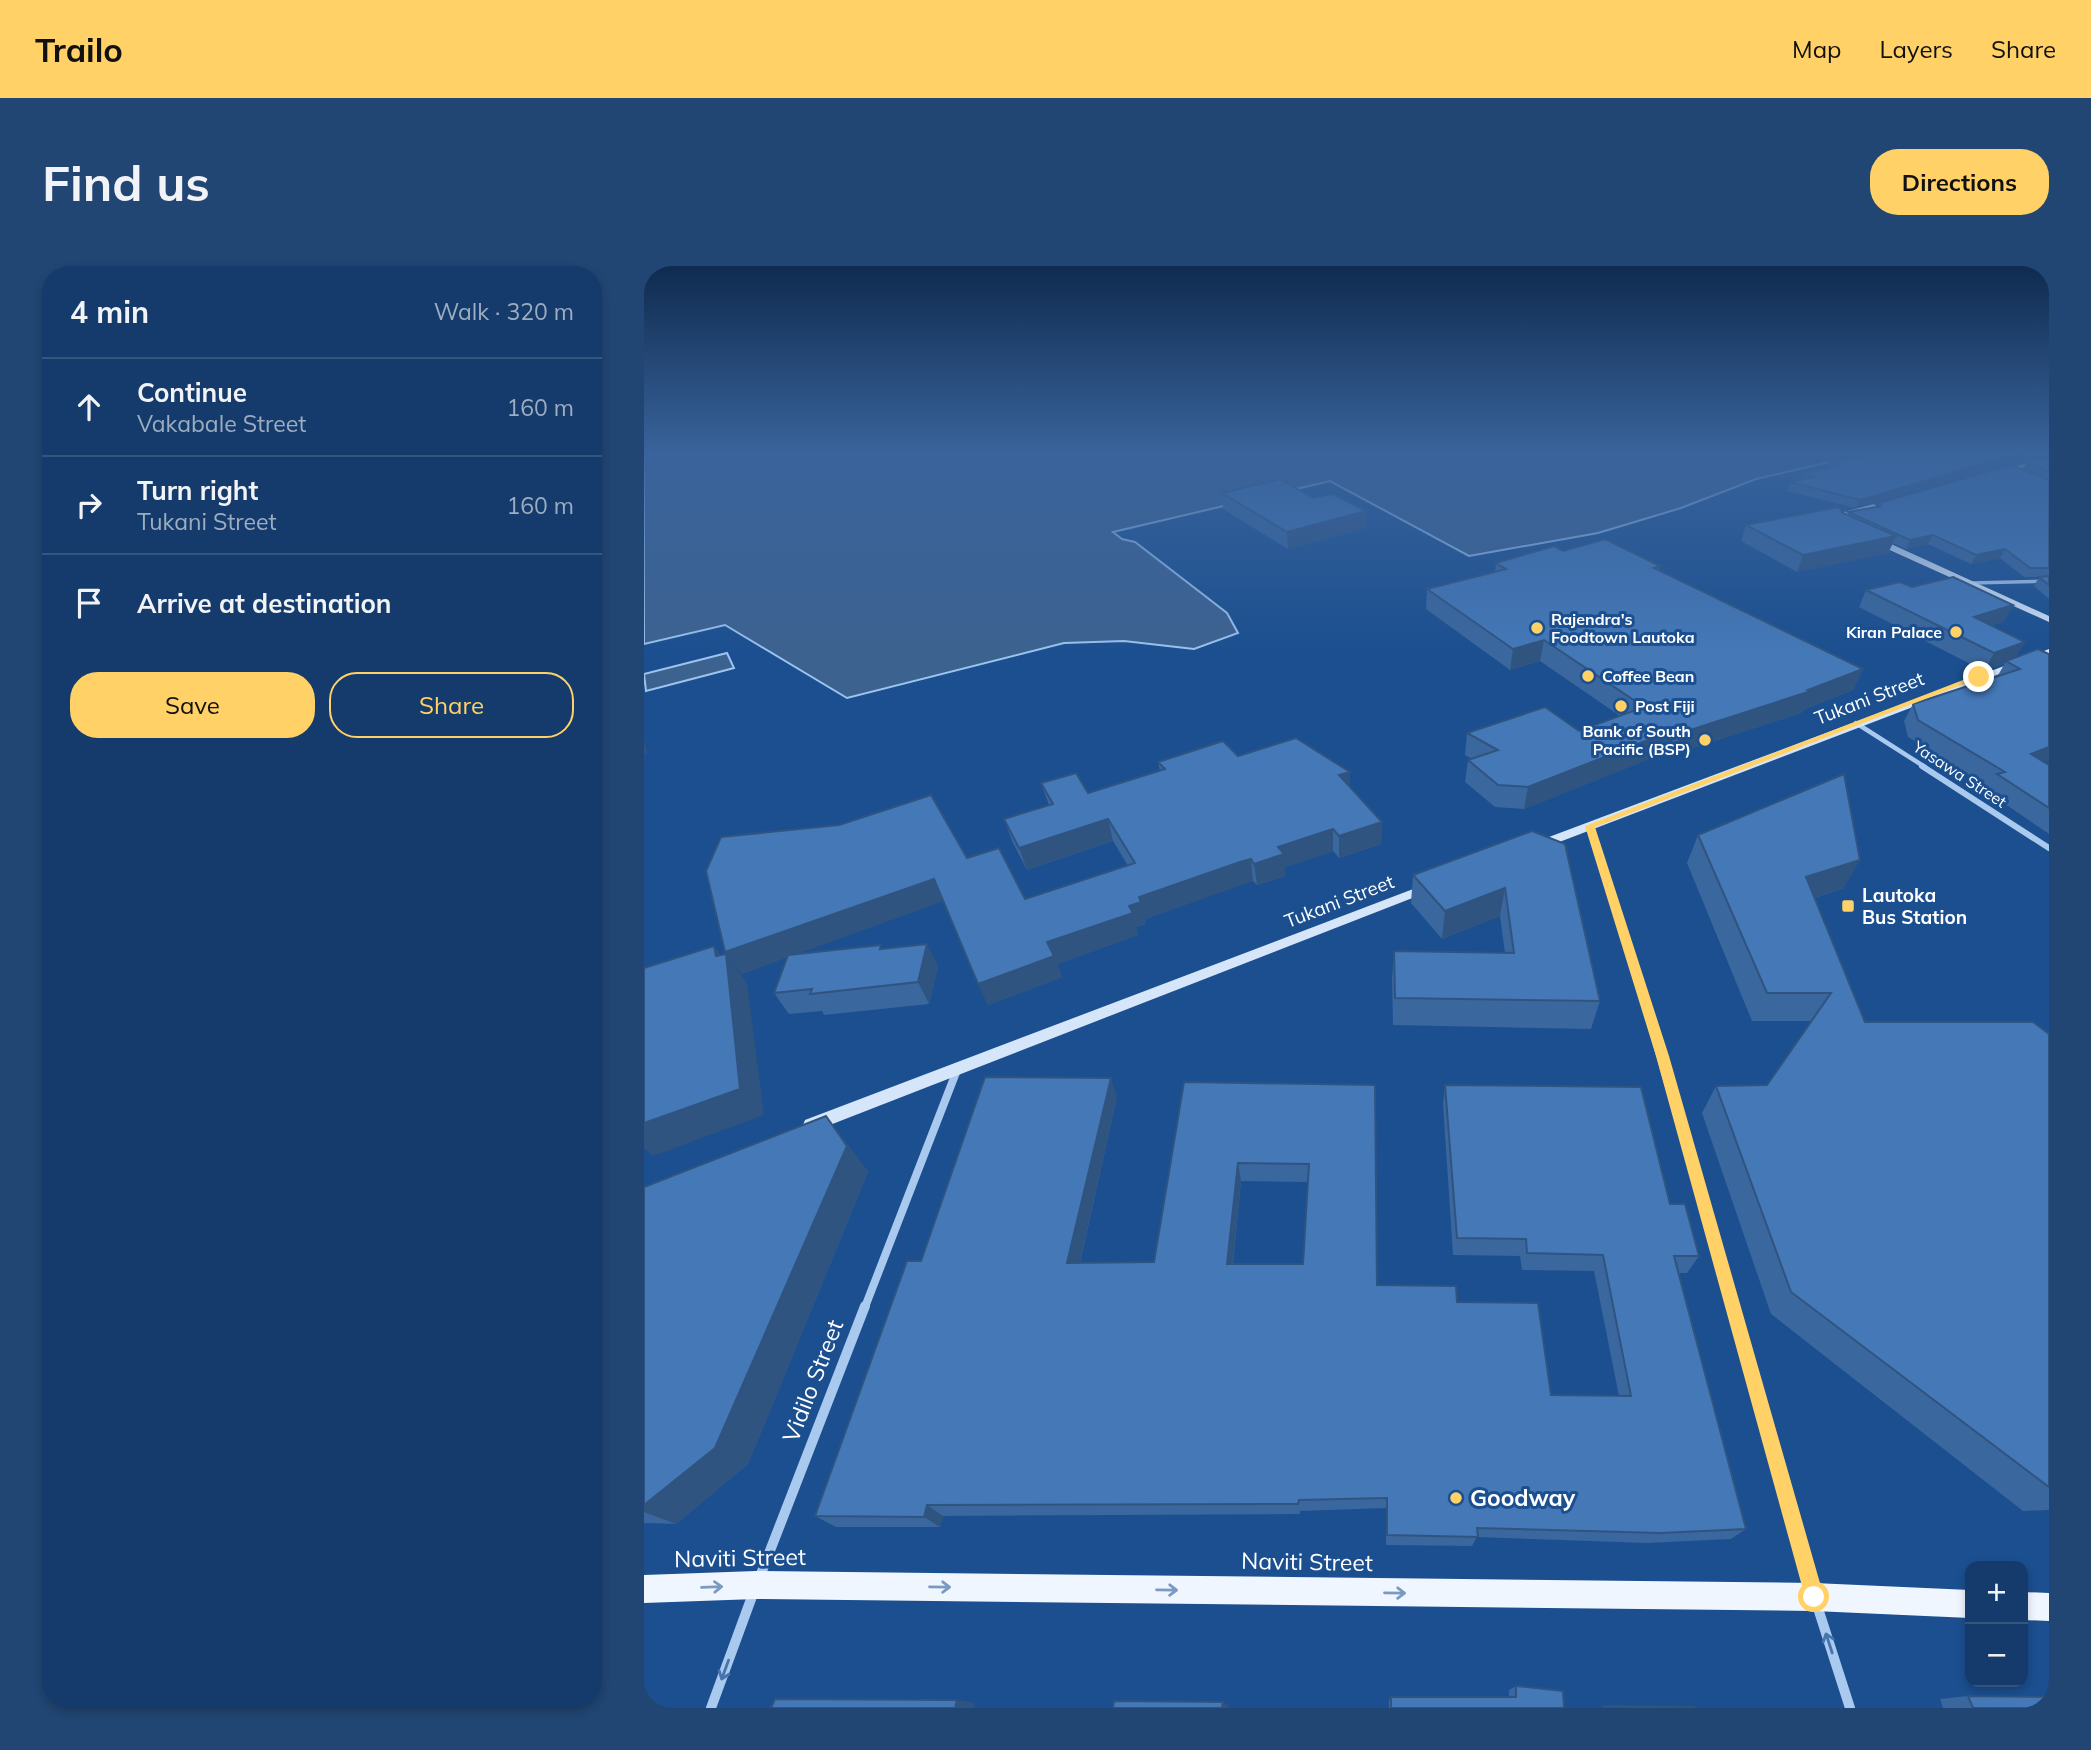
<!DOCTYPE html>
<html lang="en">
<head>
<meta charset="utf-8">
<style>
	:root { --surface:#143b6b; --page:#214673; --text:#f1f3f6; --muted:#9dadc1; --line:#33557e; --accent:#ffd166 }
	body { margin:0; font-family:Mulish,sans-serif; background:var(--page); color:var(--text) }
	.controls { position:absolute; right:21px; bottom:21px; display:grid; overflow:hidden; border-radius:14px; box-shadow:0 4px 10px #0003 }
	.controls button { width:63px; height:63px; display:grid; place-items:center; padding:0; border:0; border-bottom:2px solid var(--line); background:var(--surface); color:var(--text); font:35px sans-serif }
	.stop { position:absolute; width:21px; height:21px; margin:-16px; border:5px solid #ffd166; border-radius:50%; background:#fff }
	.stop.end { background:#ffd166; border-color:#fff; box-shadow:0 2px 7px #0008 }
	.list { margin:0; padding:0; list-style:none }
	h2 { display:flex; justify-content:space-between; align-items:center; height:91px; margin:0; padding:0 28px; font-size:30px }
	h2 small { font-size:23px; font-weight:400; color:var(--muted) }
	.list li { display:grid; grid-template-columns:46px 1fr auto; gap:21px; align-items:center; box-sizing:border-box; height:98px; padding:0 28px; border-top:2px solid var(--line) }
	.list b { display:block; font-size:26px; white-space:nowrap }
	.list p { margin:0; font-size:23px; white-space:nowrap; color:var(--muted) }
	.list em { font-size:23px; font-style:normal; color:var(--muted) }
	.actions { display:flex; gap:14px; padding:21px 28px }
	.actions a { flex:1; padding:16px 0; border:2px solid var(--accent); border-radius:28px; text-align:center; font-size:24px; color:var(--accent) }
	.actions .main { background:var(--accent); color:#111 }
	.icon { flex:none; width:38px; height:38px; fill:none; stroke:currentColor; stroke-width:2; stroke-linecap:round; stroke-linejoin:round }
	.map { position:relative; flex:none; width:1405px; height:1442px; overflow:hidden; border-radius:28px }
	header { display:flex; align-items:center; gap:42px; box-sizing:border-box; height:98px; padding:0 35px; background:var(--accent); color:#111 }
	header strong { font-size:33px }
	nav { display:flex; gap:38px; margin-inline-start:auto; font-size:24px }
	.intro { display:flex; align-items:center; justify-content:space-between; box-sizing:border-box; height:168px; padding:0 42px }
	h1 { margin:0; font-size:49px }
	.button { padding:18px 32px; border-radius:28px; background:var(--accent); color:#111; font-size:24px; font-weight:700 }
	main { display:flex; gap:42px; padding:0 42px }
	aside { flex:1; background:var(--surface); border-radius:28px; box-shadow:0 4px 10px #0003 }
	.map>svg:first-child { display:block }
	.water { fill:#3c6290; stroke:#9cc4f0; stroke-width:2 }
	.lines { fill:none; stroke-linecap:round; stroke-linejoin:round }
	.street-far4 { stroke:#a9c9ee; stroke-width:3.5 }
	.street-far3 { stroke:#a9c9ee; stroke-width:4.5 }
	.street-far2 { stroke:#a9c9ee; stroke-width:6 }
	.street-far1 { stroke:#a9c9ee; stroke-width:8 }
	.street { stroke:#a9c9ee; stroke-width:10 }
	.secondary { fill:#d6e6fa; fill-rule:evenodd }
	.primary { fill:#f0f6ff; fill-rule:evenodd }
	.wall { fill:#3a679d; fill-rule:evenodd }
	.shaded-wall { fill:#305480 }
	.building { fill:#4478b7; stroke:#305480; stroke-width:2; fill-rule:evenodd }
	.oneway { stroke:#7b9ac1 }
	.oneway2 { stroke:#4674ac }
	.route { fill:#ffd166 }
	.poi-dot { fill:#ffd166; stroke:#1b4f8f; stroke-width:2.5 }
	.labels { text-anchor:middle; stroke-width:6; stroke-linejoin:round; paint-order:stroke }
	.far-poi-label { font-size:16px; font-weight:bold; fill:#fff; stroke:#1b4f8f; text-anchor:start }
	.far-street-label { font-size:16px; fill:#fff; stroke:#1b4f8f }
	.street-label { font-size:19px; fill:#fff; stroke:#1b4f8f }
	.poi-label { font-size:19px; font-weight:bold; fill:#fff; stroke:#1b4f8f; text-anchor:start }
	.near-street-label { font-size:23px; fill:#fff; stroke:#1b4f8f }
	.near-poi-label { font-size:23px; font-weight:bold; fill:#fff; stroke:#1b4f8f; text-anchor:start }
</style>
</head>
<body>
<header>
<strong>Trailo</strong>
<nav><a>Map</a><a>Layers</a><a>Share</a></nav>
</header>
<div class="intro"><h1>Find us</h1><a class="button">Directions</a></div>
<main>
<aside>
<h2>4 min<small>Walk · 320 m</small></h2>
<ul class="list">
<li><svg class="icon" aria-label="ahead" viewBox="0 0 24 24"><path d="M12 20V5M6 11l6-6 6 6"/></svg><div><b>Continue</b><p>Vakabale Street</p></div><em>160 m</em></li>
<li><svg class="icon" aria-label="right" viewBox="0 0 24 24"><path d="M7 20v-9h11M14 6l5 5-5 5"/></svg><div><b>Turn right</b><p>Tukani Street</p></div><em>160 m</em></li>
<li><svg class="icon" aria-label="arrive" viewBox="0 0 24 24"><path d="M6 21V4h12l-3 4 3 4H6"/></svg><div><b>Arrive at destination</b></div></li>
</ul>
<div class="actions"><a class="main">Save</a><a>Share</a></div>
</aside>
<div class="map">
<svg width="1405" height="1442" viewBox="0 0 1405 1442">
	<rect width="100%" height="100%" fill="#1b4f8f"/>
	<!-- water -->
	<g class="water">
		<path d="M0,186H1229L1112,213L1037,242L954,267L825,290L686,215L469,266L478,273L491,276L583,347L594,367L550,383L480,375L420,377L203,432L81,359L0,378Z"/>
		<path d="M83,387L90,402L2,425L0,408Z"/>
	</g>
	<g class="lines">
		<!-- street-far4 -->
		<path class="street-far4" d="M1326,317L1405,315"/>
		<!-- street-far3 -->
		<path class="street-far3" d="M1212,457L1281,501"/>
		<!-- street-far2 -->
		<g class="street-far2">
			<path d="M1278,500L1405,582"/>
			<path d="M946,560L1001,735"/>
		</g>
		<!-- street-far1 -->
		<g class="street-far1">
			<path d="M1000,733L1088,1041"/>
			<path d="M221,1041L313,804"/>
		</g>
		<!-- street -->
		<g class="street">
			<path d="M1088,1040L1168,1325"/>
			<path d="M115,1313L221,1040"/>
			<path d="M1172,1336L1206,1442"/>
			<path d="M67,1442L110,1325"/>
		</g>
		<!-- secondary -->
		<g class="secondary">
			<path d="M1405,192V196L1353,207L1350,205Z"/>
			<path d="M1249,233L1251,236L1198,251L1197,255L1200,261H1194L1189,255L1192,248Z"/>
			<path d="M1228,272H1234L1405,350V356L1228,276Z"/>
			<path d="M1405,383V389L897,583L893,584L887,580L889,577Z"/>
			<path d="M785,617L789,618L791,621L789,624L173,864L167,866L161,864L159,859L161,854Z"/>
		</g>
		<!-- primary -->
		<g class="primary">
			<path d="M112,1305L1170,1317L1326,1324V1352L1170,1345L112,1333L0,1337V1309Z"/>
			<path d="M1379,1326L1405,1327V1355L1379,1354Z"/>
		</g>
	</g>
	<!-- wall -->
	<g class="wall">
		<path d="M1405,186V190L1362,198L1212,242L1143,225L1146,216L1157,214L1160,207L1184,201L1186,195Z"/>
		<path d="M1405,191V333L1390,320L1395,311H1380L1356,292L1327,298L1284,278L1262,283L1249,277L1244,287L1153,306L1097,275L1102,259L1199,247L1203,249L1204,246L1231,241L1232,238L1379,203L1383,196Z"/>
		<path d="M578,227L669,232L722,262L644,283L579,243Z"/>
		<path d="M919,285L1016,300L1015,305L1219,403L1209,424L1159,444L1157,447L1030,488L1025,485L880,543L851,541L821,516L824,494L828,493L821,489L823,467L935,465L976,450L896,395L866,404L782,343L783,323L851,306L852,297Z"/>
		<path d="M1268,321L1369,339L1359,356L1348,359L1371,392L1405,388V494L1400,496L1405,499V568L1342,525L1345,521L1264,471L1260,455L1269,438L1353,411L1361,397L1340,405L1215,341L1222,324Z"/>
		<path d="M594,490L706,520L738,556L737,578L695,592L689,585L641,601V610L613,619L609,615L599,618L501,653L502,658L492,661L494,669L413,698L418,711L344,739L299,635L151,688L239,683L294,700L285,738L180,749L178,745L145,748L130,727L143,691L98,708L81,686L323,592L381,633L484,600L469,575L383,604L368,575L360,553L405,539L397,517L444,527L516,505L514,496Z"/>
		<path d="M888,565L956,735L947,763L749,759L748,713L750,685L861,687L856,650L798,673L767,637L769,609Z"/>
		<path d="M1054,569L1200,622L1171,632L1221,756L1405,768V1244L1379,1245L1127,1048L1058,847L1072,820L1123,819L1168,755H1108L1043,597Z"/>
		<path d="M540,816L731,819L733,1019L813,1036L907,1129L975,1130L950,1005L878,1004L876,990L809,989L799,838L801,819L1026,938L1055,990L1043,1007H1035L1102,1263L1087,1273L1003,1277L833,1271L828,1280L742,1279V1242L656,1245V1248L299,1250L296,1261H192L171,1250L277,995L473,831L436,997L510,996ZM597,915L664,916L659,998H589Z"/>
		<path d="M182,850L224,906L104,1198L32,1258L0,1257V921Z"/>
		<path d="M872,1420L920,1442H745V1434L747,1431H865V1424Z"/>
		<path d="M1324,1430L1405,1442H1299L1296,1433Z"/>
	</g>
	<!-- shaded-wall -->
	<g class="shaded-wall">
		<path d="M1388,186H1405V190L1362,198L1212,242L1216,234L1366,190Z"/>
		<path d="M722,245V262L644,283L643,266Z"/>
		<path d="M1289,269L1284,278L1262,283L1266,274Z"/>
		<path d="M1252,270L1244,287L1153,306L1159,289Z"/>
		<path d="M1361,283L1356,292L1327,298L1332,289Z"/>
		<path d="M1369,339L1359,356L1320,368L1330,351Z"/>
		<path d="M900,374L896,395L866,404L869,383Z"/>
		<path d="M1381,376L1371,393L1340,405L1350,387Z"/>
		<path d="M1219,403L1209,424L1159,444L1157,447L1030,488L1037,467L1164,424Z"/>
		<path d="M1032,463L1025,485L880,543L884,521Z"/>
		<path d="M0,474L3,487L0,488Z"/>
		<path d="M1405,481V494L1375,505L1387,488Z"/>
		<path d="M706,506V527L695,509Z"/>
		<path d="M464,553L469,575L383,604L375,582Z"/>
		<path d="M738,556L737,578L695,592V570Z"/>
		<path d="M689,563V585L641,601V610L613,619L610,598L634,581Z"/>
		<path d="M607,593L609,615L501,653L502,658L492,661L494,669L413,698L418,711L344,739L334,718L403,676L485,640L495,631Z"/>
		<path d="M1216,594L1200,622L1148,639L1162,611Z"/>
		<path d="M290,613L300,635L98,708L81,686Z"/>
		<path d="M861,622L856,650L798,673L801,645Z"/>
		<path d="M283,678L294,700L285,738L274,716Z"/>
		<path d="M70,680L83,698L82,688L103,717L120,849L9,890L0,882V857L72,690Z"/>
		<path d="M467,812L473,831L432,1013L423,997Z"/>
		<path d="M182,850L224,906L104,1198L32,1258L0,1246V1239Z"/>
		<path d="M594,897L597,915L587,1015L583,998Z"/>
		<path d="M283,1239L299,1250L296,1261L280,1251Z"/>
		<path d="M313,1434L331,1437L330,1442H311Z"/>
		<path d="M579,1436L584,1439V1442H578Z"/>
	</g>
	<!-- building -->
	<g class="building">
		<path d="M1245,186H1388L1366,190L1216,234L1146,216L1170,211L1160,207L1195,199L1186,195Z"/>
		<path d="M1405,192V205L1383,196Z"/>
		<path d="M1367,199L1405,214V302H1386L1361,283L1332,289L1289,269L1266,274L1204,246L1238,240L1232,238Z"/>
		<path d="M636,213L669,232L688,228L722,245L643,266L578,227Z"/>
		<path d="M1195,241L1199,247L1252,270L1159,289L1102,259Z"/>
		<path d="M961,273L1016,300L1010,302L1219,403L1164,424L1167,425L1037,467L1032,463L884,521L854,519L824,494L854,484L823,467L901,441L935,465L1000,441L900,374L869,383L783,323L862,303L852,297L910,280L919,285Z"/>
		<path d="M1405,310V319L1395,311Z"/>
		<path d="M1309,311L1369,339L1330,351L1381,376L1350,387L1222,324L1256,316L1268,321Z"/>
		<path d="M1394,383L1405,388V481L1387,488L1405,499V542L1353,508L1361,506L1274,454L1269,438L1376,403L1362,395Z"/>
		<path d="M652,472L706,506L695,509L738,556L695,570L689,563L634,581L640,588L610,598L607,593L596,596L495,631L497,636L485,640L489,647L403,676L410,690L334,718L290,613L81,686L62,605L77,571L195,559L287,529L323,592L355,582L381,633L491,597L464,553L375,582L360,553L409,538L397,517L432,507L444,527L521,503L514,496L579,475L594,490Z"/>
		<path d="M1200,508L1216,594L1162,611L1221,756H1389L1405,768V1221L1147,1026L1072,820L1123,819L1187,727H1123L1054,569Z"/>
		<path d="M888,565L921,578L956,735L751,732L750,685L870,687L861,622L801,645L769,609Z"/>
		<path d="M283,678L274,716L166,728L168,723L130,727L144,689L237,679L236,683Z"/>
		<path d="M70,680L72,690L82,688L96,823L0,857V702Z"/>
		<path d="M341,811L467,812L423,997L510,996L540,816L731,819L733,1019L812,1020L813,1036L894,1037L907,1129L987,1130L959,989L883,987L882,973L813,972L801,819L997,821L1026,938H1041L1055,990H1030L1102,1263L1016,1267L833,1262L834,1271L743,1269V1232L655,1234L654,1238L283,1239L280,1251L171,1250L263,995H277ZM594,897L665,898L659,998H583Z"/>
		<path d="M182,850L203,880L71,1182L0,1239V921Z"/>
		<path d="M872,1420L919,1425L920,1442H747V1431H872Z"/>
		<path d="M1324,1430L1405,1431V1442H1329Z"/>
		<path d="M131,1433L313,1434L311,1442H127Z"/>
		<path d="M470,1435L579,1436L578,1442H469Z"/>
		<path d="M959,1440L1050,1441V1442H959Z"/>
	</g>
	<!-- one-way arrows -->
	<defs><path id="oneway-shaft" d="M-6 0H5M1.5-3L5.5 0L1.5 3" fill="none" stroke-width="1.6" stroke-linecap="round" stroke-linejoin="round" transform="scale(1.75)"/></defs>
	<g class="oneway">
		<use href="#oneway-shaft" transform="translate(68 1321) rotate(-2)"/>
		<use href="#oneway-shaft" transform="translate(296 1321) rotate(1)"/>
		<use href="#oneway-shaft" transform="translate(523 1324) rotate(1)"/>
		<use href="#oneway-shaft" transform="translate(751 1327) rotate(1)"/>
	</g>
	<g class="oneway2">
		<use href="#oneway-shaft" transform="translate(1185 1377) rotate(-108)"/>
		<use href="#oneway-shaft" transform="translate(81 1404) rotate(110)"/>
	</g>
	<!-- sky -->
	<linearGradient id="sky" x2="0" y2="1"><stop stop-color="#0f2b4f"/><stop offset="0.48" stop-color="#39639b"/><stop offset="1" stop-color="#39639b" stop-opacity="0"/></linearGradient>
	<rect width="1405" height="388" fill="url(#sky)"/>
	<!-- route -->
	<path class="route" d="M1332,409L1338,411L951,561L1025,790L1180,1331L1177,1338L1170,1341L1164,1338L1161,1331L1012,790L941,560Z"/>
	<!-- markers -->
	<g class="poi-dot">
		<circle cx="893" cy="362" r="7"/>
		<circle cx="1312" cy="366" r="7"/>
		<circle cx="944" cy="410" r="7"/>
		<circle cx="977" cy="440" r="7"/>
		<circle cx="1061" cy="474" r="7"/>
		<rect x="1197" y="633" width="14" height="14" rx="3.5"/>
		<circle cx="812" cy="1232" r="7"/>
	</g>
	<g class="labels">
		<!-- far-poi labels -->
		<g class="far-poi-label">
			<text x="907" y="359">Rajendra's<tspan x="907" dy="18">Foodtown Lautoka</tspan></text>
			<text x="1298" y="372" text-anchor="end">Kiran Palace</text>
			<text x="958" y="416">Coffee Bean</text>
			<text x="991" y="446">Post Fiji</text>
			<text x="1047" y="471" text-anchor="end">Bank of South<tspan x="1047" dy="18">Pacific (BSP)</tspan></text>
		</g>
		<!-- far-street labels -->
		<g class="far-street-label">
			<text transform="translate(1316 508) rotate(33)" y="6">Yasawa Street</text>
		</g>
		<!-- street labels -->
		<g class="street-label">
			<text transform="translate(1225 432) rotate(-21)" y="7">Tukani Street</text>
			<text transform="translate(695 635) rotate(-21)" y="7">Tukani Street</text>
		</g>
		<!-- poi labels -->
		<g class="poi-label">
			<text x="1218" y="636">Lautoka<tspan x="1218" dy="22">Bus Station</tspan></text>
		</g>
		<!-- near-street labels -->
		<g class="near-street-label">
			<text transform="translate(169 1115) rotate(-69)" y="8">Vidilo Street</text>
			<text transform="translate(96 1292) rotate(-1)" y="8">Naviti Street</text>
			<text transform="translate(663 1296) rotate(1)" y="8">Naviti Street</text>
		</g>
		<!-- near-poi labels -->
		<g class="near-poi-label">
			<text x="826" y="1240">Goodway</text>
		</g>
	</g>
</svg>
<div class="controls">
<button>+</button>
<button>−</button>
</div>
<div class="stop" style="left:1170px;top:1331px"></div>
<div class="stop end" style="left:1335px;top:411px"></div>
</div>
</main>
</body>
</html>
